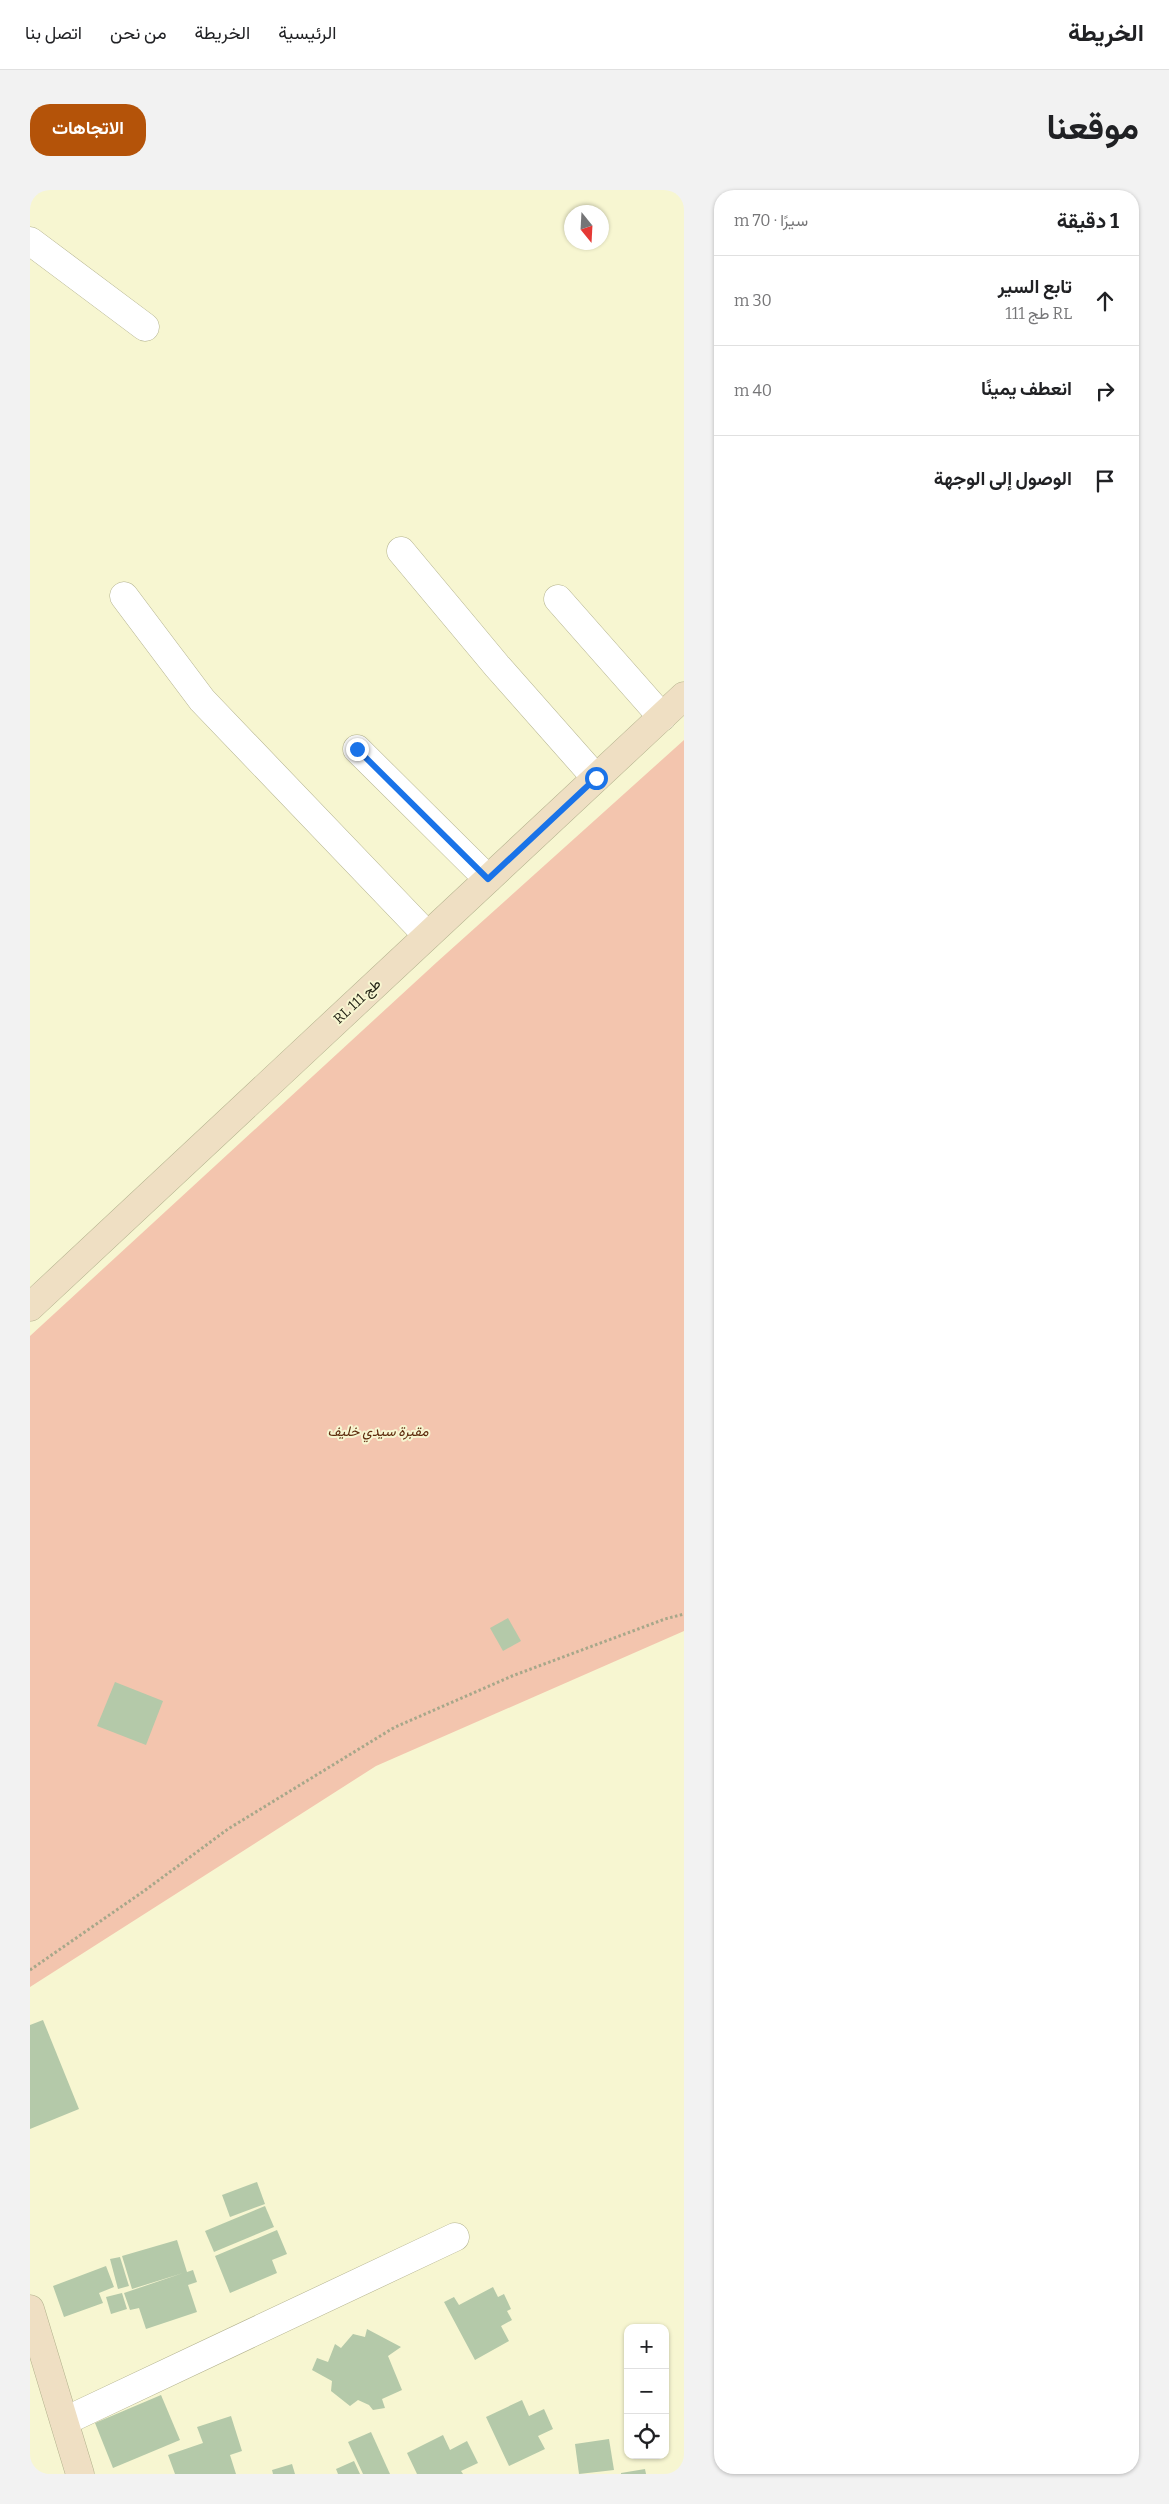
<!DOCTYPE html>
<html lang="ar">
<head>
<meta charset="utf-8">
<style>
	:root { --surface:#fff; --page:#f2f2f2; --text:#202124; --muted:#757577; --line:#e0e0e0; --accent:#b45309 }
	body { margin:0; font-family:Bitter,Vazirmatn,serif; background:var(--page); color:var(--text); direction:rtl }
	.controls { position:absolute; right:15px; bottom:15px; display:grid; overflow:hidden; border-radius:10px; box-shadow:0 1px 4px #0004 }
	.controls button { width:45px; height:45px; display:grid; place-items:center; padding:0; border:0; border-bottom:1px solid var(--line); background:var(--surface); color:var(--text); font:25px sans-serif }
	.compass { position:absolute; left:534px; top:15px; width:45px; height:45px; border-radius:50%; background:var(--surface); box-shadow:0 1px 4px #0004; rotate:162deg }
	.stop { position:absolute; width:15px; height:15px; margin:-11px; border:4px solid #1a73e8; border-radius:50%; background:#fff }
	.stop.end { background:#1a73e8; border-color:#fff; box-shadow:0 1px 5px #0008 }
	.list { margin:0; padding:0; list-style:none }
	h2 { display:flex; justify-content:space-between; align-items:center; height:65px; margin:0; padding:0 20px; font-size:21px }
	h2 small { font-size:16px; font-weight:400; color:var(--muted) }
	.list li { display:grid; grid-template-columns:32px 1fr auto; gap:15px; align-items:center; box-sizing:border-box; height:90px; padding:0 20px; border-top:1px solid var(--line) }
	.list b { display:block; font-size:19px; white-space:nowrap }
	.list p { margin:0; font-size:16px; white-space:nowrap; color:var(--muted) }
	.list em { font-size:16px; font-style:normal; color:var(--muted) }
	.icon { flex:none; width:28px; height:28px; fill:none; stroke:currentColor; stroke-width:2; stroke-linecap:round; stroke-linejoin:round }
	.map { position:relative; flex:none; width:654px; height:2284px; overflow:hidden; direction:ltr; border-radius:20px }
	header { display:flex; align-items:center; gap:30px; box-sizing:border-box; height:70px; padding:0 25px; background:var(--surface); border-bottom:1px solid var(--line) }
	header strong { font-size:24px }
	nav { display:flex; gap:28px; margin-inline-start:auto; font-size:18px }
	.intro { display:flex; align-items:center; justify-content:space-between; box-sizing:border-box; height:120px; padding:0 30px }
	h1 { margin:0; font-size:35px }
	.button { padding:12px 22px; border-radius:20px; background:var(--accent); color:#fff; font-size:18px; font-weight:700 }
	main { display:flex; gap:30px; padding:0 30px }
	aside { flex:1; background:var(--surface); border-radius:20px; box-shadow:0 1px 4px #0004 }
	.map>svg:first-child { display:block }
	.green { fill:#f3c5ae }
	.building { fill:#b4c9a9 }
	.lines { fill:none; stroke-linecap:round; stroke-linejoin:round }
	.street-casing { stroke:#b3b28e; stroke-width:29 }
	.secondary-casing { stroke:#b3b28e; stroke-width:29 }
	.path { stroke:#a7a78a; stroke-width:3; stroke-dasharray:2.5 2.5; stroke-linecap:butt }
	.street { stroke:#fff; stroke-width:28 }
	.secondary { stroke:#efdfc3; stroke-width:28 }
	.route { stroke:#1a73e8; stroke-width:6 }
	.labels { text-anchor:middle; stroke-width:4; stroke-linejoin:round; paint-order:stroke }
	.street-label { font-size:14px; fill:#212113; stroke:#f7f6d1 }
	.park-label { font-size:14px; font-style:italic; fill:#5d2b0c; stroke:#f7f6d1 }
</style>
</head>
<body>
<header>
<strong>الخريطة</strong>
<nav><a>الرئيسية</a><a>الخريطة</a><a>من نحن</a><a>اتصل بنا</a></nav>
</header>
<div class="intro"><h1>موقعنا</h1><a class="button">الاتجاهات</a></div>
<main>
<aside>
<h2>1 دقيقة<small>سيرًا · 70 m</small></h2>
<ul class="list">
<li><svg class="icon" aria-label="ahead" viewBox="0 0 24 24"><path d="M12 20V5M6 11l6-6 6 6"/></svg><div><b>تابع السير</b><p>RL طج 111</p></div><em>30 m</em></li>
<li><svg class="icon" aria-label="right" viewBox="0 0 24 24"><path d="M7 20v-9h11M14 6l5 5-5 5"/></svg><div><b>انعطف يمينًا</b></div><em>40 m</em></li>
<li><svg class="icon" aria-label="arrive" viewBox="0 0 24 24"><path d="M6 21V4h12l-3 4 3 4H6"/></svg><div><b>الوصول إلى الوجهة</b></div></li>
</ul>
</aside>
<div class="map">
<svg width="654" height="2284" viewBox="0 0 654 2284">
	<rect width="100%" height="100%" fill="#f7f6d1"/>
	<!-- green -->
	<path class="green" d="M654,550V1441L346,1576L0,1797V1146L407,772Z"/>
	<!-- building -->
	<g class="building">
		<path d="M478,1428L491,1451L473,1461L460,1438Z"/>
		<path d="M85,1492L133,1511L116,1555L67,1536Z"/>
		<path d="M13,1830L49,1919L0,1939V1835Z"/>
		<path d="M227,1992L235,2014L200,2027L192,2005Z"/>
		<path d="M235,2016L244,2037L184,2062L175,2041Z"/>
		<path d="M247,2040L257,2064L242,2070L247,2083L200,2103L185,2066Z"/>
		<path d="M147,2050L157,2082L163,2080L167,2092L158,2095L167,2122L116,2139L109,2118L100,2120L94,2103L153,2083L102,2099L92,2066Z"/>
		<path d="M90,2067L99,2096L88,2099L80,2069Z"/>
		<path d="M76,2076L84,2097L69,2103L73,2113L34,2127L23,2096Z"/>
		<path d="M463,2097L468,2107L474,2104L481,2119L477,2121L482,2130L471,2136L479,2151L445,2170L414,2112L424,2107L429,2115Z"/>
		<path d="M92,2103L97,2119L81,2124L76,2107Z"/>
		<path d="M337,2139L371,2157L358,2166L372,2200L352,2209L355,2218L343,2220L339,2215L328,2210L320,2216L301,2201L302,2191L282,2180L287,2168L298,2172L305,2154L311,2158L323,2144L335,2147Z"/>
		<path d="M131,2205L150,2250L83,2278L65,2233Z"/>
		<path d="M492,2210L499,2226L514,2219L523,2239L508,2246L515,2259L479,2276L456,2227Z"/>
		<path d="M201,2226L212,2261L200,2265L206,2284H145L138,2265L173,2253L167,2237Z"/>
		<path d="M341,2242L360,2284H333L318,2252Z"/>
		<path d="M413,2245L420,2260L437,2251L448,2273L431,2281L433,2284H387L377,2263Z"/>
		<path d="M579,2249L584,2280L549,2284L545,2254Z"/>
		<path d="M324,2271L330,2284H308L306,2279Z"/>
		<path d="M262,2274L265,2284H243L242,2280Z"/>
		<path d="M615,2279L616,2284H591V2283Z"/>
	</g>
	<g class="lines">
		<!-- street casing -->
		<g class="street-casing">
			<g id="street">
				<path d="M0,51L115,137"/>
				<path d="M371,361L467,476L566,588"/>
				<path d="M94,406L172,510L397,745"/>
				<path d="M528,409L632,527"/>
				<path d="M327,559L458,689"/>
				<path d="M35,2231L425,2047"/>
			</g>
		</g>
		<!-- secondary casing -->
		<g class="secondary-casing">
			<g id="secondary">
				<path d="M0,1117L654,506"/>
				<path d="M0,2119L50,2284"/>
			</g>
		</g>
		<!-- path -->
		<path class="path" d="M0,1780L114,1701L198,1639L365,1537L482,1486L635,1429L654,1424"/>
		<!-- street -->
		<use href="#street" class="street"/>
		<!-- secondary -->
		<use href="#secondary" class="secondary"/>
	</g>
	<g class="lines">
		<!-- route -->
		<path class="route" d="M327,559L458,689L566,588"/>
	</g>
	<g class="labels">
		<!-- street labels -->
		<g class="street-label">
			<text transform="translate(327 811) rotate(-43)" y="5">RL طج 111</text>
		</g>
		<!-- park labels -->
		<g class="park-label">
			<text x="348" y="1246">مقبرة سيدي خليف</text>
		</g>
	</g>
</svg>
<div class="controls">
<button>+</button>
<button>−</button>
<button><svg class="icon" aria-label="locate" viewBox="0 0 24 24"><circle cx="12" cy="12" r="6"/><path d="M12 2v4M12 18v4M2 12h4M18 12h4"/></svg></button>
</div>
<svg class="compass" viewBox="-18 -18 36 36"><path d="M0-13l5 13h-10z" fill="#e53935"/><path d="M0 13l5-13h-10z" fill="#757577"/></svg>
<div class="stop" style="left:566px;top:588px"></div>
<div class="stop end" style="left:327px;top:559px"></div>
</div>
</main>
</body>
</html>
